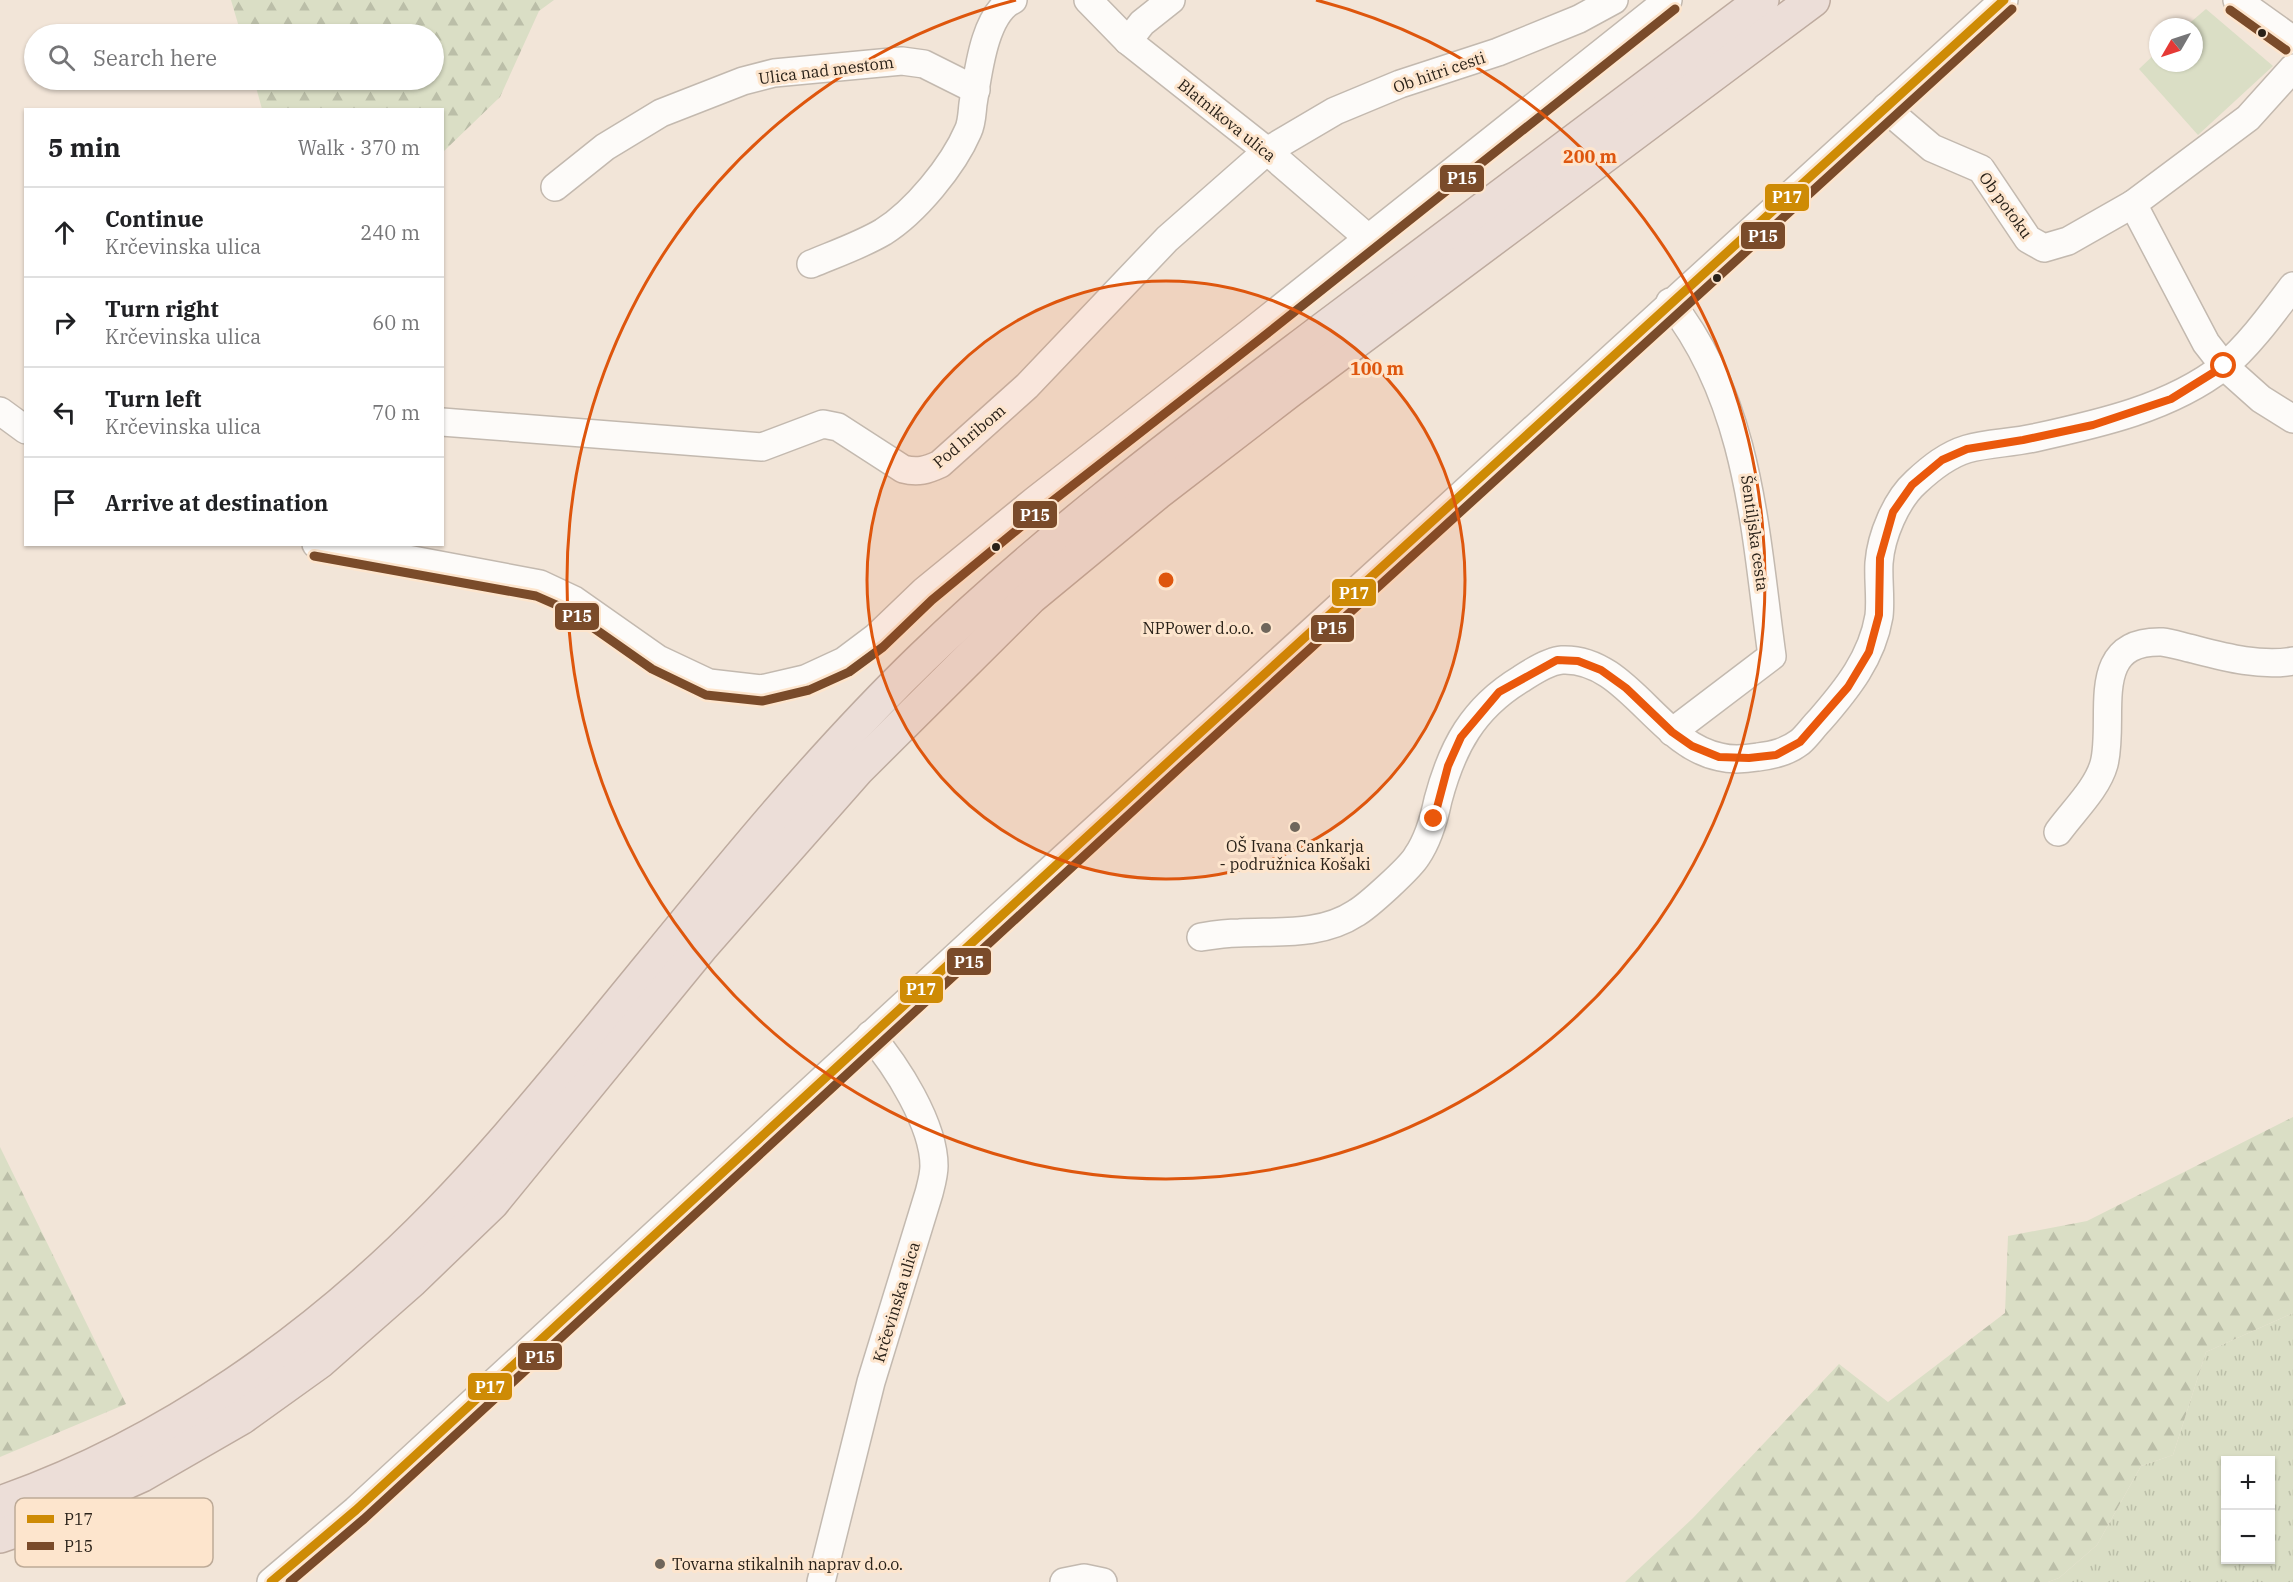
<!DOCTYPE html>
<html lang="en">
<head>
<meta charset="utf-8">
<style>
	:root { --surface:#fff; --page:#f2f2f2; --text:#202124; --muted:#757577; --line:#e0e0e0 }
	body { margin:0; font-family:"IBM Plex Serif",serif; background:var(--page); color:var(--text) }
	.controls { position:absolute; right:18px; bottom:18px; display:grid; overflow:hidden; border-radius:0px; box-shadow:0 2px 4px #0004 }
	.controls button { width:54px; height:54px; display:grid; place-items:center; padding:0; border:0; border-bottom:2px solid var(--line); background:var(--surface); color:var(--text); font:30px sans-serif }
	.compass { position:absolute; left:2149px; top:18px; width:54px; height:54px; border-radius:50%; background:var(--surface); box-shadow:0 2px 4px #0004; rotate:231deg }
	.stop { position:absolute; width:18px; height:18px; margin:-14px; border:4px solid #ea580c; border-radius:50%; background:#fff }
	.stop.end { background:#ea580c; border-color:#fff; box-shadow:0 2px 6px #0008 }
	.list { margin:0; padding:0; list-style:none }
	h2 { display:flex; justify-content:space-between; align-items:center; height:78px; margin:0; padding:0 24px; font-size:26px }
	h2 small { font-size:20px; font-weight:400; color:var(--muted) }
	.list li { display:grid; grid-template-columns:39px 1fr auto; gap:18px; align-items:center; box-sizing:border-box; height:90px; padding:0 24px; border-top:2px solid var(--line) }
	.list b { display:block; font-size:22px; white-space:nowrap }
	.list p { margin:0; font-size:20px; white-space:nowrap; color:var(--muted) }
	.list em { font-size:20px; font-style:normal; color:var(--muted) }
	.icon { flex:none; width:33px; height:33px; fill:none; stroke:currentColor; stroke-width:2; stroke-linecap:round; stroke-linejoin:round }
	.map { position:relative; flex:none; width:2293px; height:1582px; overflow:hidden }
	.search { position:absolute; background:var(--surface); box-shadow:0 2px 4px #0004; left:24px; top:24px; width:420px; height:66px; display:flex; align-items:center; gap:15px; box-sizing:border-box; padding:0 21px; border-radius:33px; color:var(--muted); font-size:22px }
	.panel { position:absolute; background:var(--surface); box-shadow:0 2px 4px #0004; left:24px; top:108px; width:420px; height:438px; border-radius:0px }
	.map>svg:first-child { display:block }
	.grass { fill:url(#grass-tufts); fill-rule:evenodd }
	.forest { fill:url(#forest-firs) }
	.pitch { fill:#dadec5 }
	.lines { fill:none; stroke-linecap:round; stroke-linejoin:round }
	.minor-casing { stroke:#c3b9af; stroke-width:30 }
	.highway-casing { stroke:#beab9f; stroke-width:36 }
	.minor { stroke:#fdfbf9; stroke-width:27 }
	.highway { stroke:#ecded8; stroke-width:33 }
	.bus-1-casing { stroke:#fde5cd; stroke-width:14 }
	.bus-2-casing { stroke:#fde5cd; stroke-width:14 }
	.bus-1 { stroke:#ce8b05; stroke-width:9 }
	.bus-2 { stroke:#7a4b2a; stroke-width:9 }
	.route { stroke:#ea580c; stroke-width:8 }
	.ring { fill:none; stroke:#de560d; stroke-width:3 }
	.bus-dot { fill:#292118; stroke:#fde5cd; stroke-width:2 }
	.poi-dot { fill:#6f665b; stroke:#fde5cd; stroke-width:2 }
	.labels { text-anchor:middle; stroke-width:6; stroke-linejoin:round; paint-order:stroke }
	.street-label { font-size:16px; fill:#292118; stroke:#fde5cd }
	.poi-label { font-size:16px; fill:#292118; stroke:#fde5cd; text-anchor:end }
	.key { fill:#fde5cd; stroke:#bdaa97; stroke-width:1.5 }
	.key-label { font-size:16px; fill:#292118 }
	.centre { fill:#de560d; stroke:#fde5cd; stroke-width:3 }
	.ring-label { font-size:18px; text-anchor:middle; font-weight:bold; fill:#de560d; stroke:#fde5cd; stroke-width:6; stroke-linejoin:round; paint-order:stroke }
	.line-badge { stroke:#fde5cd; stroke-width:2 }
	.badge-label { font-size:16px; text-anchor:middle; font-weight:bold; fill:#fff }
</style>
</head>
<body>
<div class="map">
<svg width="2293" height="1582" viewBox="0 0 2293 1582">
	<defs>
		<pattern id="grass-tufts" width="24" height="20" patternUnits="userSpaceOnUse" patternTransform="scale(1.5)"><rect width="24" height="20" fill="#dadec5"/><path d="M3 7l-1-3M5 7V3M7 7l1-3M15 17l-1-3M17 17v-4M19 17l1-3" fill="none" stroke="#bbbea8"/></pattern>
		<pattern id="forest-firs" width="22" height="20" patternUnits="userSpaceOnUse" patternTransform="scale(1.5)"><rect width="22" height="20" fill="#dadec5"/><path d="M5 1l3.5 6h-7zM16 11l3.5 6h-7z" fill="#bbbea8"/></pattern>
	</defs>
	<rect width="100%" height="100%" fill="#f2e5d8"/>
	<!-- grass -->
	<path class="grass" d="M2293,1313V1582H2048L2059,1578L2097,1545L2141,1466L2173,1455L2206,1352ZM2226,1460H2270V1560H2226Z"/>
	<!-- forest -->
	<g class="forest">
		<path d="M231,0H554L539,11L500,97L443,152L442,110L262,109L254,80H434V34H241Z"/>
		<path d="M2293,1117V1313L2206,1352L2173,1455L2141,1466L2097,1545L2059,1578L2048,1582H1625L1693,1518L1839,1364L1888,1402L2005,1313L2008,1236L2087,1221Z"/>
		<path d="M0,1147L126,1404L0,1457Z"/>
	</g>
	<!-- pitch -->
	<path class="pitch" d="M2206,9L2273,66L2198,135L2139,69L2158,51V63H2194V27H2185Z"/>
	<g class="lines">
		<!-- minor casing -->
		<g class="minor-casing">
			<g id="minor">
				<path d="M1088,0L1128,41L1267,151L1368,238"/>
				<path d="M2237,0L2293,40"/>
				<path d="M1128,41L1142,23L1171,0"/>
				<path d="M2293,68L2248,118L2133,204L2206,343L2224,366L2261,399L2293,419"/>
				<path d="M1886,107L1898,119L1932,148L1981,169L2028,239L2044,248L2068,241L2133,204"/>
				<path d="M555,187L605,147L661,113L743,81L774,73L902,61L924,64L976,90"/>
				<path d="M811,264C835,254 861,245 883,232C915,212 953,166 968,131C972,123 972,112 973,104C978,74 984,14 1013,0"/>
				<path d="M1670,302C1750,403 1755,533 1772,656L1672,732"/>
				<path d="M0,411L26,430"/>
				<path d="M442,422L762,447L823,424L838,427L903,469C918,473 927,470 940,464L1027,386L1167,239L1267,151L1335,111L1400,84L1498,52L1579,19L1614,0"/>
				<path d="M316,544L402,558L540,584L574,600L658,659L709,683L761,689L805,679L844,661L876,637L924,591L1034,501L1252,331L1668,0"/>
				<path d="M2058,832C2073,811 2097,789 2104,764C2116,718 2086,640 2162,642C2172,643 2183,647 2193,649C2224,657 2261,667 2293,661"/>
				<path d="M1201,937C1213,935 1226,933 1239,933C1279,931 1321,936 1356,913C1368,906 1410,868 1417,856C1428,840 1434,819 1438,800C1452,747 1473,708 1521,679C1533,671 1549,661 1562,660C1627,657 1658,745 1720,757C1731,760 1746,759 1758,757C1773,755 1787,752 1800,742C1807,736 1813,727 1820,720C1847,689 1872,658 1879,616C1881,599 1878,580 1879,563C1881,536 1896,500 1916,482C1931,468 1947,455 1967,449C1988,443 2012,443 2034,438C2098,424 2171,408 2224,366C2248,347 2274,311 2293,286"/>
				<path d="M271,1582L356,1510C903,1004 1451,500 2004,0"/>
				<path d="M821,1582L871,1382L929,1193C931,1185 934,1175 934,1166C934,1124 896,1065 870,1035"/>
				<path d="M1064,1582L1084,1578L1103,1582"/>
			</g>
		</g>
		<!-- highway casing -->
		<g class="highway-casing">
			<g id="highway">
				<path d="M0,1503C166,1445 315,1339 437,1214C486,1164 531,1110 576,1056C688,921 796,780 922,658C1046,538 1184,435 1321,331C1468,220 1615,110 1762,0"/>
				<path d="M0,1536L26,1527L142,1475L241,1418L319,1362L411,1281L492,1203L702,946L857,770L1031,597L1157,493L1288,392L1813,0"/>
			</g>
		</g>
		<!-- minor -->
		<use href="#minor" class="minor"/>
		<!-- highway -->
		<use href="#highway" class="highway"/>
		<!-- bus-1 casing -->
		<g class="bus-1-casing">
			<path id="bus-1" d="M271,1582L356,1510L1178,753L2004,0"/>
		</g>
		<!-- bus-2 casing -->
		<g class="bus-2-casing">
			<g id="bus-2">
				<path d="M2230,10L2286,50"/>
				<path d="M314,556L536,596L568,610L652,669L706,695L762,701L809,690L849,672L883,647L932,600L1041,510L1259,340L1675,9"/>
				<path d="M290,1582L364,1519L1186,762L2012,9"/>
			</g>
		</g>
		<!-- bus-1 -->
		<use href="#bus-1" class="bus-1"/>
		<!-- bus-2 -->
		<use href="#bus-2" class="bus-2"/>
	</g>
	<g class="lines">
		<!-- route -->
		<path class="route" d="M1434,819L1448,766L1461,737L1499,692L1557,660L1578,661L1601,670L1626,688L1672,732L1692,746L1719,757L1749,758L1776,755L1800,742L1848,687L1869,652L1879,615L1880,558L1893,512L1912,485L1942,460L1967,449L2023,440L2093,425L2171,399L2224,366"/>
	</g>
	<!-- distance rings -->
	<circle cx="1166" cy="580" r="299" fill="#de560d" fill-opacity=".12"/>
	<g class="ring">
		<circle cx="1166" cy="580" r="299"/>
		<path d="M1316 0A599 599 0 1 1 1016 0"/>
	</g>
	<!-- markers -->
	<g class="bus-dot">
		<circle cx="2262" cy="33" r="5"/>
		<circle cx="1717" cy="278" r="5"/>
		<circle cx="996" cy="547" r="5"/>
	</g>
	<g class="poi-dot">
		<circle cx="1266" cy="628" r="6"/>
		<circle cx="1295" cy="827" r="6"/>
		<circle cx="660" cy="1564" r="6"/>
	</g>
	<g class="labels">
		<!-- street labels -->
		<g class="street-label">
			<text transform="translate(826 70) rotate(-7)" y="6">Ulica nad mestom</text>
			<text transform="translate(1439 72) rotate(-19)" y="6">Ob hitri cesti</text>
			<text transform="translate(1227 120) rotate(39)" y="6">Blatnikova ulica</text>
			<text transform="translate(2006 205) rotate(54)" y="6">Ob potoku</text>
			<text transform="translate(969 436) rotate(-40)" y="6">Pod hribom</text>
			<text transform="translate(1755 533) rotate(82)" y="6">Šentiljska cesta</text>
			<text transform="translate(896 1302) rotate(-73)" y="6">Krčevinska ulica</text>
		</g>
		<!-- poi labels -->
		<g class="poi-label">
			<text x="1254" y="634">NPPower d.o.o.</text>
			<text x="1295" y="852" text-anchor="middle">OŠ Ivana Cankarja<tspan x="1295" dy="18">- podružnica Košaki</tspan></text>
			<text x="672" y="1570" text-anchor="start">Tovarna stikalnih naprav d.o.o.</text>
		</g>
	</g>
	<!-- legend -->
	<rect x="15" y="1498" width="198" height="69" rx="9" class="key"/>
	<rect x="27" y="1515" width="27" height="8" fill="#ce8b05"/>
	<rect x="27" y="1542" width="27" height="8" fill="#7a4b2a"/>
	<g class="key-label">
		<text x="64" y="1525">P17</text>
		<text x="64" y="1552">P15</text>
	</g>
	<circle cx="1166" cy="580" r="9" class="centre"/>
	<g class="ring-label">
		<text x="1590" y="163">200 m</text>
		<text x="1377" y="375">100 m</text>
	</g>
	<g class="line-badge">
		<rect x="1439" y="164" width="46" height="29" rx="6" fill="#7a4b2a"/>
		<rect x="1764" y="183" width="46" height="29" rx="6" fill="#ce8b05"/>
		<rect x="1740" y="221" width="46" height="29" rx="6" fill="#7a4b2a"/>
		<rect x="1012" y="500" width="46" height="29" rx="6" fill="#7a4b2a"/>
		<rect x="1331" y="578" width="46" height="29" rx="6" fill="#ce8b05"/>
		<rect x="554" y="602" width="46" height="29" rx="6" fill="#7a4b2a"/>
		<rect x="1310" y="614" width="45" height="29" rx="6" fill="#7a4b2a"/>
		<rect x="946" y="947" width="46" height="29" rx="6" fill="#7a4b2a"/>
		<rect x="899" y="975" width="45" height="29" rx="6" fill="#ce8b05"/>
		<rect x="517" y="1342" width="46" height="29" rx="6" fill="#7a4b2a"/>
		<rect x="467" y="1372" width="46" height="29" rx="6" fill="#ce8b05"/>
	</g>
	<g class="badge-label">
		<text x="1462" y="184">P15</text>
		<text x="1787" y="203">P17</text>
		<text x="1763" y="242">P15</text>
		<text x="1035" y="521">P15</text>
		<text x="1354" y="599">P17</text>
		<text x="577" y="622">P15</text>
		<text x="1332" y="634">P15</text>
		<text x="969" y="968">P15</text>
		<text x="921" y="995">P17</text>
		<text x="540" y="1363">P15</text>
		<text x="490" y="1393">P17</text>
	</g>
</svg>
<div class="controls">
<button>+</button>
<button>−</button>
</div>
<svg class="compass" viewBox="-18 -18 36 36"><path d="M0-13l5 13h-10z" fill="#e53935"/><path d="M0 13l5-13h-10z" fill="#757577"/></svg>
<div class="stop" style="left:2224px;top:366px"></div>
<div class="stop end" style="left:1434px;top:819px"></div>
<div class="search"><svg class="icon" aria-label="search" viewBox="0 0 24 24"><circle cx="10" cy="10" r="6"/><path d="M15 15l6 6"/></svg>Search here</div>
<section class="panel">
<h2>5 min<small>Walk · 370 m</small></h2>
<ul class="list">
<li><svg class="icon" aria-label="ahead" viewBox="0 0 24 24"><path d="M12 20V5M6 11l6-6 6 6"/></svg><div><b>Continue</b><p>Krčevinska ulica</p></div><em>240 m</em></li>
<li><svg class="icon" aria-label="right" viewBox="0 0 24 24"><path d="M7 20v-9h11M14 6l5 5-5 5"/></svg><div><b>Turn right</b><p>Krčevinska ulica</p></div><em>60 m</em></li>
<li><svg class="icon" aria-label="left" viewBox="0 0 24 24"><path d="M17 20v-9H6M10 6l-5 5 5 5"/></svg><div><b>Turn left</b><p>Krčevinska ulica</p></div><em>70 m</em></li>
<li><svg class="icon" aria-label="arrive" viewBox="0 0 24 24"><path d="M6 21V4h12l-3 4 3 4H6"/></svg><div><b>Arrive at destination</b></div></li>
</ul>
</section>
</div>
</body>
</html>
